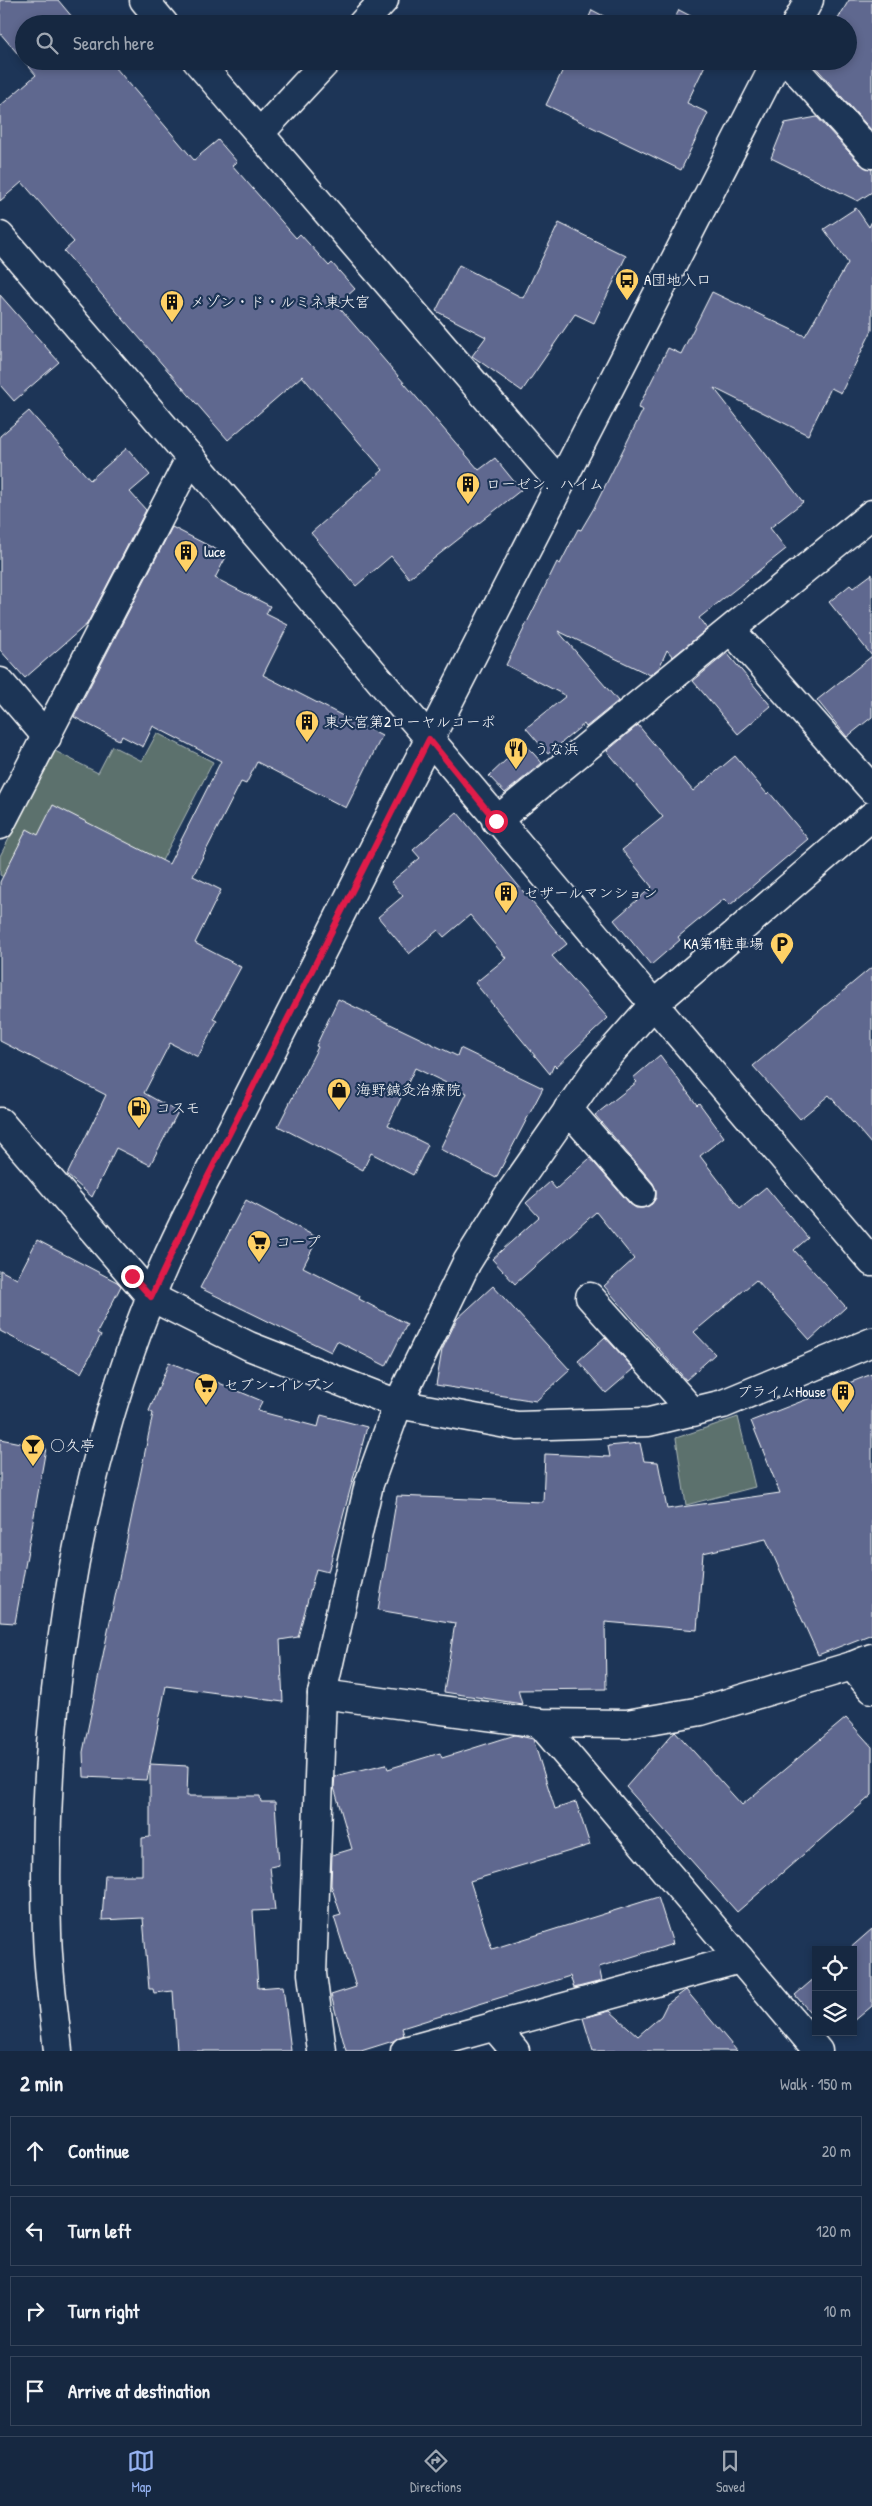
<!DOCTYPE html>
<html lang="en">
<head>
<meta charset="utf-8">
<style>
	:root { --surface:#162841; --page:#23344c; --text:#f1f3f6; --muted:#9ea6b1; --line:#35445a; --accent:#95b2f1 }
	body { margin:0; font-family:"Patrick Hand","Klee One",sans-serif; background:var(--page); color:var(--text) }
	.controls { position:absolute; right:15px; bottom:15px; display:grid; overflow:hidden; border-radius:0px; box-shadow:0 2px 8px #0003 }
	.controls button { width:45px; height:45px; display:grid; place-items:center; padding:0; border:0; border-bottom:1px solid var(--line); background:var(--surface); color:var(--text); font:25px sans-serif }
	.stop { position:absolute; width:15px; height:15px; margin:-11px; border:4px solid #e11d48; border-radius:50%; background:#fff }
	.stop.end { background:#e11d48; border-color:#fff; box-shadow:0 1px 5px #0008 }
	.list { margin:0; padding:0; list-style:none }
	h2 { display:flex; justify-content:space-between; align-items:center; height:65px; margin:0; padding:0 20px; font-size:21px }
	h2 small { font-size:16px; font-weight:400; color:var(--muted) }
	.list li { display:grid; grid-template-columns:32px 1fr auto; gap:15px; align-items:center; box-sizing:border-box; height:70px; margin:0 10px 10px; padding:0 10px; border:1px solid var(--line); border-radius:0px }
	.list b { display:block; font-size:19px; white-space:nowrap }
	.list em { font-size:16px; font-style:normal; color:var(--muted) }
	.icon { flex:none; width:28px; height:28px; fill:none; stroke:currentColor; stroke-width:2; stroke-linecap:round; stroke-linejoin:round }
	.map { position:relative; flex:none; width:872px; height:2051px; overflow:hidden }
	.search { position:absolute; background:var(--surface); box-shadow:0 2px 8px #0003; left:15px; right:15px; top:15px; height:55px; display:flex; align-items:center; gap:12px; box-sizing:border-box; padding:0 18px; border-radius:28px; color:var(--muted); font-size:19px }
	.sheet { height:385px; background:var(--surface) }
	nav { display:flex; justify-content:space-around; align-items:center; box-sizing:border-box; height:70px; border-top:1px solid var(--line); background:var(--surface); font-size:14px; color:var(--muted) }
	nav a { display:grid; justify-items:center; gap:2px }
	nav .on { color:var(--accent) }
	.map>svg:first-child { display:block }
	.green { fill:#5b716d; stroke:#adb8b6 }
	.building { fill:#5e688f; stroke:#fff }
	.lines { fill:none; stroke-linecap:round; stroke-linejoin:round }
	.minor-casing { stroke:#fff; stroke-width:31 }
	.minor { stroke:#1d3557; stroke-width:28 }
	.route { stroke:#e11d48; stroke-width:6 }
	.labels { text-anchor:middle; stroke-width:4.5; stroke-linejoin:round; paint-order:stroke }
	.poi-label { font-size:15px; fill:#fff; stroke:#1d3557; text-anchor:start }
</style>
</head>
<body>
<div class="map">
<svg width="872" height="2051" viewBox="0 0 872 2051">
	<rect width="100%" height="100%" fill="#1d3557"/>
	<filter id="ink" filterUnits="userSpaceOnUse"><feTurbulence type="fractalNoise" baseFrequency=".02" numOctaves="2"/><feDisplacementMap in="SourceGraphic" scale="10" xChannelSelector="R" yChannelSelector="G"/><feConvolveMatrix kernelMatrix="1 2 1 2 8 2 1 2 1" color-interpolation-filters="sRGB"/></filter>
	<g filter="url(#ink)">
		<!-- green -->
		<g class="green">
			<path d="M157,733L213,762L122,938L0,875V856L55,751L98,773L112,746L142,761Z"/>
			<path d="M738,1417L755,1487L686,1505L676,1438Z"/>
		</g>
		<!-- building -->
		<g class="building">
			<path d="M0,0H58L78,24H24V61L0,33Z"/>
			<path d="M849,0H872V131L812,63L848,61V24H835Z"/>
			<path d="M592,10L619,24H586Z"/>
			<path d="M679,10L706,24H672Z"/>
			<path d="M24,61H110L194,160L218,140L237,162L232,165L296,238L300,234L329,266L332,263L355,289L337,305L479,470L495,458L521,490L409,578L391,556L356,586L311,533L383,470L302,376L228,440L64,251L74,242L22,182L0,201V106L36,75Z"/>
			<path d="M567,61H707L687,103L708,113L681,170L546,105Z"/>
			<path d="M817,117L860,164L872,169V192L858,201L771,158L785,123Z"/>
			<path d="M856,208L869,227L872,221V330L841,393L831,388L808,435L714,388L803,502L770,528L786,549L699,618L707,629L673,657L667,650L659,668L650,675L558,631L618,701L586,727L584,724L548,754L526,728L566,696L506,665L557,562L560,564L578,529L581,530L594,508L643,410L638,408L668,348L681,354L712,292L805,336L848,263L824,229Z"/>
			<path d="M559,223L626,256L594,323L575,314L522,391L472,356L486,337L436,311L459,265L523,298Z"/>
			<path d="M0,295L59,362L14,401L0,385Z"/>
			<path d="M29,411L90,480L127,448L150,475L130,492L146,510L87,624L25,678L0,650V436Z"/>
			<path d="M172,527L227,555L215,578L270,606L266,614L288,625L263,675L382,736L346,808L257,762L246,784L241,782L193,876L221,890L195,943L241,967L213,1019L217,1021L198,1057L170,1043L144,1093L178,1112L150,1165L116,1148L92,1197L67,1175L106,1095L0,1041V882L27,829L38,835L53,805L169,864L221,761L153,726L143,747L122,736L119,740L74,717Z"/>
			<path d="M872,574V656L829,602L850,585L853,588Z"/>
			<path d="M727,653L771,706L738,734L693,681Z"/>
			<path d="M872,656V717L847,737L817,700Z"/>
			<path d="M638,725L693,791L735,756L767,794L769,792L808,839L730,905L724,899L678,937L680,940L651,965L614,920L652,887L622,850L663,817L607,751Z"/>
			<path d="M524,743L542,763L505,793L489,776Z"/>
			<path d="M457,812L567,944L552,956L608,1018L556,1067L554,1065L550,1074L475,983L506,958L470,915L444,937L438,930L409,954L378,917L403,896L391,882L420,858L413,850Z"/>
			<path d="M872,967V1145L829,1095L800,1119L753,1066Z"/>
			<path d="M338,999L457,1056L460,1048L543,1088L496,1178L440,1149L467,1093L415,1068L388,1125L428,1145L413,1175L371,1153L363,1170L278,1126L318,1047L316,1046Z"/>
			<path d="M660,1055L697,1105L699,1103L724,1137L700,1156L740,1208L766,1187L808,1238L794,1250L846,1307L810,1340L756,1280L694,1332L715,1354L686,1380L604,1286L634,1259L596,1212L515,1284L492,1259L539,1217L526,1203L550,1182L556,1189L590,1158L630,1204L636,1208H643L652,1204L656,1198V1190L653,1183L595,1115L637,1082L633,1078Z"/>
			<path d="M246,1200L318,1238L303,1267L360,1296L359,1299L407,1324L386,1366L337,1341L331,1352L200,1288Z"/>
			<path d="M37,1240L117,1282L121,1286L97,1333L101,1335L81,1373L0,1331V1270L17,1279Z"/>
			<path d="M493,1286L570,1370L536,1401L436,1385L442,1350L457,1319Z"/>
			<path d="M605,1337L634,1369L606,1393L578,1361Z"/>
			<path d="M169,1362L262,1401L258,1411L318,1427L321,1415L367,1427L328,1572L316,1569L298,1637L280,1640L283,1702L166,1686L150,1764L188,1766L187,1796H260L261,1802H275L279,1865L270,1867L275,1910L253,1911L258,1988L283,1986L291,2051H177L173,1991L154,1993L153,1989H149L143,1918L102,1920L105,1875H142V1838L150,1837V1765L147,1780L84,1777L83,1752L153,1413L149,1411Z"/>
			<path d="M872,1374V1634L818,1655L766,1539L703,1553L697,1630L605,1622L606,1689L518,1690L522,1704L444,1692L455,1623L378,1610L397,1496L543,1502L545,1454L610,1457L608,1446L640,1443L644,1461L658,1462L667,1509L780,1493L751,1421Z"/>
			<path d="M0,1439L46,1448L15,1623L0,1622Z"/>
			<path d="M846,1718L872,1747V1795L737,1912L626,1787L675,1731L742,1805Z"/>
			<path d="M515,1735L533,1739L555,1809L576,1802L590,1845L470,1881L492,1949L658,1897L673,1944L599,1967L602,1981L574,1988L570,1976L402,2028L404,2035L393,2041L361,2051H346L331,1995L356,1987L334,1917L341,1915L331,1885L332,1855L352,1849L334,1787L335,1776L386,1764L388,1769L440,1753L442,1758Z"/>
			<path d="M872,1929V2006L853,2022V1950H848Z"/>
			<path d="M816,1977V2019L795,1995Z"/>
			<path d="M686,1990L737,2051H593L583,2018L610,2011L638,2036L661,2016L667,2004Z"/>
		</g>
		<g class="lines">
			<!-- minor casing -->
			<g class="minor-casing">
				<g id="minor">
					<path d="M144,0L164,24"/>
					<path d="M362,24L384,0"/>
					<path d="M796,24L809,0"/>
					<path d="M197,61L560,483"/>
					<path d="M788,61L872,154"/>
					<path d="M259,134L327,61"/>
					<path d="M0,236C294,575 581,920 872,1262"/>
					<path d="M731,630L872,789"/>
					<path d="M0,682L47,737"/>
					<path d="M496,821L872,514"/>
					<path d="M0,825L191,457"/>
					<path d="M568,1109L641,1193"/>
					<path d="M0,1122L151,1297L249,1346L398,1404L517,1426L649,1422L723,1404L872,1342"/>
					<path d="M590,1297L693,1412"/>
					<path d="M852,1666L872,1689"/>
					<path d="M322,1694L540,1723L627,1724L701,1711L852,1666L872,1658"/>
					<path d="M540,1723L818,2051"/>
					<path d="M494,2026L515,2051"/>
					<path d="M58,2051C54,2012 48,1972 47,1933C40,1719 72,1495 151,1296C176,1233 210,1172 241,1111C290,1015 339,918 387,822C516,568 647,315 777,61"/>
					<path d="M322,2051L312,1974L322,1694L369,1484L398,1404L467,1262L508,1196L598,1067L653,1005L872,816"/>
					<path d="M405,2051L740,1959"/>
				</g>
			</g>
			<!-- minor -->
			<use href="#minor" class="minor"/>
		</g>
	</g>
	<g class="lines" filter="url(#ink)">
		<!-- route -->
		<path class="route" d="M132,1276L151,1297L206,1180L429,739L496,821"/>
	</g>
	<!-- icons -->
	<defs>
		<g id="bus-pin" transform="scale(1.25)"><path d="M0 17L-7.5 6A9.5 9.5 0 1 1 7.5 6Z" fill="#ffd166" stroke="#1d3557"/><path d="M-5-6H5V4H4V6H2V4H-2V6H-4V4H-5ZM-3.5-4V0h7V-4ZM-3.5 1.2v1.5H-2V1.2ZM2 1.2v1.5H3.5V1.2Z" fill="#111"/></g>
		<g id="building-pin" transform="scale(1.25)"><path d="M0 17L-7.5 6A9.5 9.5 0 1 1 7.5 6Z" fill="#ffd166" stroke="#1d3557"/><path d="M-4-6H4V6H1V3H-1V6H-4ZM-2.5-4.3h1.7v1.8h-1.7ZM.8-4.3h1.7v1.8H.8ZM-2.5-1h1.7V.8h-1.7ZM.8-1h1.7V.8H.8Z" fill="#111"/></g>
		<g id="restaurant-pin" transform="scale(1.25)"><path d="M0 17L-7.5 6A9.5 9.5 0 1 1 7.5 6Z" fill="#ffd166" stroke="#1d3557"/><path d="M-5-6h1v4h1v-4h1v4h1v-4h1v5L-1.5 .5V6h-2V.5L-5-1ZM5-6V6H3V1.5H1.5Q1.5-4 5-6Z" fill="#111"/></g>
		<g id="parking-pin" transform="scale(1.25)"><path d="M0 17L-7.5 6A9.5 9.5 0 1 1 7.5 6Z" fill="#ffd166" stroke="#1d3557"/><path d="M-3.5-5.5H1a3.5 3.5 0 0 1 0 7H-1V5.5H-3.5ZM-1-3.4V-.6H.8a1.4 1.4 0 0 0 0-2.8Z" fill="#111"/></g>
		<g id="shop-pin" transform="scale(1.25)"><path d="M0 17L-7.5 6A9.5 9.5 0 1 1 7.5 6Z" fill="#ffd166" stroke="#1d3557"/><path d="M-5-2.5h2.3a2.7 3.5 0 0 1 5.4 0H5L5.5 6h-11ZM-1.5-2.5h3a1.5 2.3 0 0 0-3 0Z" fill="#111"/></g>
		<g id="fuel-pin" transform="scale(1.25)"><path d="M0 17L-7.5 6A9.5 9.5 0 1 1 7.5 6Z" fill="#ffd166" stroke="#1d3557"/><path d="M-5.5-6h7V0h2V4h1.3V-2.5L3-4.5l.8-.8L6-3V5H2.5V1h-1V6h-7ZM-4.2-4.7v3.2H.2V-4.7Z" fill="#111"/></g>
		<g id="supermarket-pin" transform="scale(1.25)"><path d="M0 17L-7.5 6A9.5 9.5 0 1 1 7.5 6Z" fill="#ffd166" stroke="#1d3557"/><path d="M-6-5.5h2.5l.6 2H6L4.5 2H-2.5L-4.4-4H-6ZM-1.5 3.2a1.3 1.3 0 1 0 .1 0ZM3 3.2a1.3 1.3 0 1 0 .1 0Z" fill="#111"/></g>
		<g id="bar-pin" transform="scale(1.25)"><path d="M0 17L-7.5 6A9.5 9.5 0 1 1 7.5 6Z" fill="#ffd166" stroke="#1d3557"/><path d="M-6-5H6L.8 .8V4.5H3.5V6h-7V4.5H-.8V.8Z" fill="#111"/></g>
	</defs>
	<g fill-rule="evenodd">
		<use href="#bus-pin" x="627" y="280"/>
		<use href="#building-pin" x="172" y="302"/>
		<use href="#building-pin" x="468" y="484"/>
		<use href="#building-pin" x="186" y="552"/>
		<use href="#building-pin" x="307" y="722"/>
		<use href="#restaurant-pin" x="516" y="749"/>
		<use href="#building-pin" x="506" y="893"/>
		<use href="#parking-pin" x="782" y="944"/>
		<use href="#shop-pin" x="339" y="1090"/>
		<use href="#fuel-pin" x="139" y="1108"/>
		<use href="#supermarket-pin" x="259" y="1242"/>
		<use href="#supermarket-pin" x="206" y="1385"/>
		<use href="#building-pin" x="843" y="1392"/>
		<use href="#bar-pin" x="33" y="1446"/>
	</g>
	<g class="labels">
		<!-- poi labels -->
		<g class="poi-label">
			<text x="644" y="285">A団地入口</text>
			<text x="190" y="307">メゾン・ド・ルミネ東大宮</text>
			<text x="486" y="489">ローゼン．ハイム</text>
			<text x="204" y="557">luce</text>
			<text x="324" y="727">東大宮第2ローヤルコーポ</text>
			<text x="534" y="754">うな浜</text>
			<text x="524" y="898">セザールマンション</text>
			<text x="764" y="949" text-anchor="end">KA第1駐車場</text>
			<text x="356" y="1095">海野鍼灸治療院</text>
			<text x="156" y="1113">コスモ</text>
			<text x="276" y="1247">コープ</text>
			<text x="224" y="1390">セブン-イレブン</text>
			<text x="826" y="1397" text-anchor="end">プライムHouse</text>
			<text x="50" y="1451">○久亭</text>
		</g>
	</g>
</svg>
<div class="controls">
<button><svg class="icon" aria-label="locate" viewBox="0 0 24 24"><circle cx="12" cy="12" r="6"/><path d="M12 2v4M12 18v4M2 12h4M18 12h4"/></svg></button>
<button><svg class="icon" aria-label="layers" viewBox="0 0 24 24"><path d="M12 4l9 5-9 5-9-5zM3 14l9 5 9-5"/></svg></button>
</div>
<div class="stop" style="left:496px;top:821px"></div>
<div class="stop end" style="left:132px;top:1276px"></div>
<div class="search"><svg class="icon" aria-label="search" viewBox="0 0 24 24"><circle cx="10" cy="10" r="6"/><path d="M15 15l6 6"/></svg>Search here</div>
</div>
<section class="sheet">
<h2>2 min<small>Walk · 150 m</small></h2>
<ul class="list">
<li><svg class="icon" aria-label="ahead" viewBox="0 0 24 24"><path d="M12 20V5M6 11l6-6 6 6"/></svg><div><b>Continue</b></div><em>20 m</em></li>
<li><svg class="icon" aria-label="left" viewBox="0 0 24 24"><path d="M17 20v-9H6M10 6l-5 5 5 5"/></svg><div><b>Turn left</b></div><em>120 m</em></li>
<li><svg class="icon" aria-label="right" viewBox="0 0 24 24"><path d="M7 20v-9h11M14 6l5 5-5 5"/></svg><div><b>Turn right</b></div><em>10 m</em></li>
<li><svg class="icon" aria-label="arrive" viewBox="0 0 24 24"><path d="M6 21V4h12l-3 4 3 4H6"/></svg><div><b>Arrive at destination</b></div></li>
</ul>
</section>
<nav>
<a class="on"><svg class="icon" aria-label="map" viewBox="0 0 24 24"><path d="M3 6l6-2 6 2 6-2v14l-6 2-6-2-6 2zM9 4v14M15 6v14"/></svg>Map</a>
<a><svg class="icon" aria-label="directions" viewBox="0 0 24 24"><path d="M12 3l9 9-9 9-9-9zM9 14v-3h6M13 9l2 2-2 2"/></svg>Directions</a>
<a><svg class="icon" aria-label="saved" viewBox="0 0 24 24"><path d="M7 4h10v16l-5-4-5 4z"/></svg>Saved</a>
</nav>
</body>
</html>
